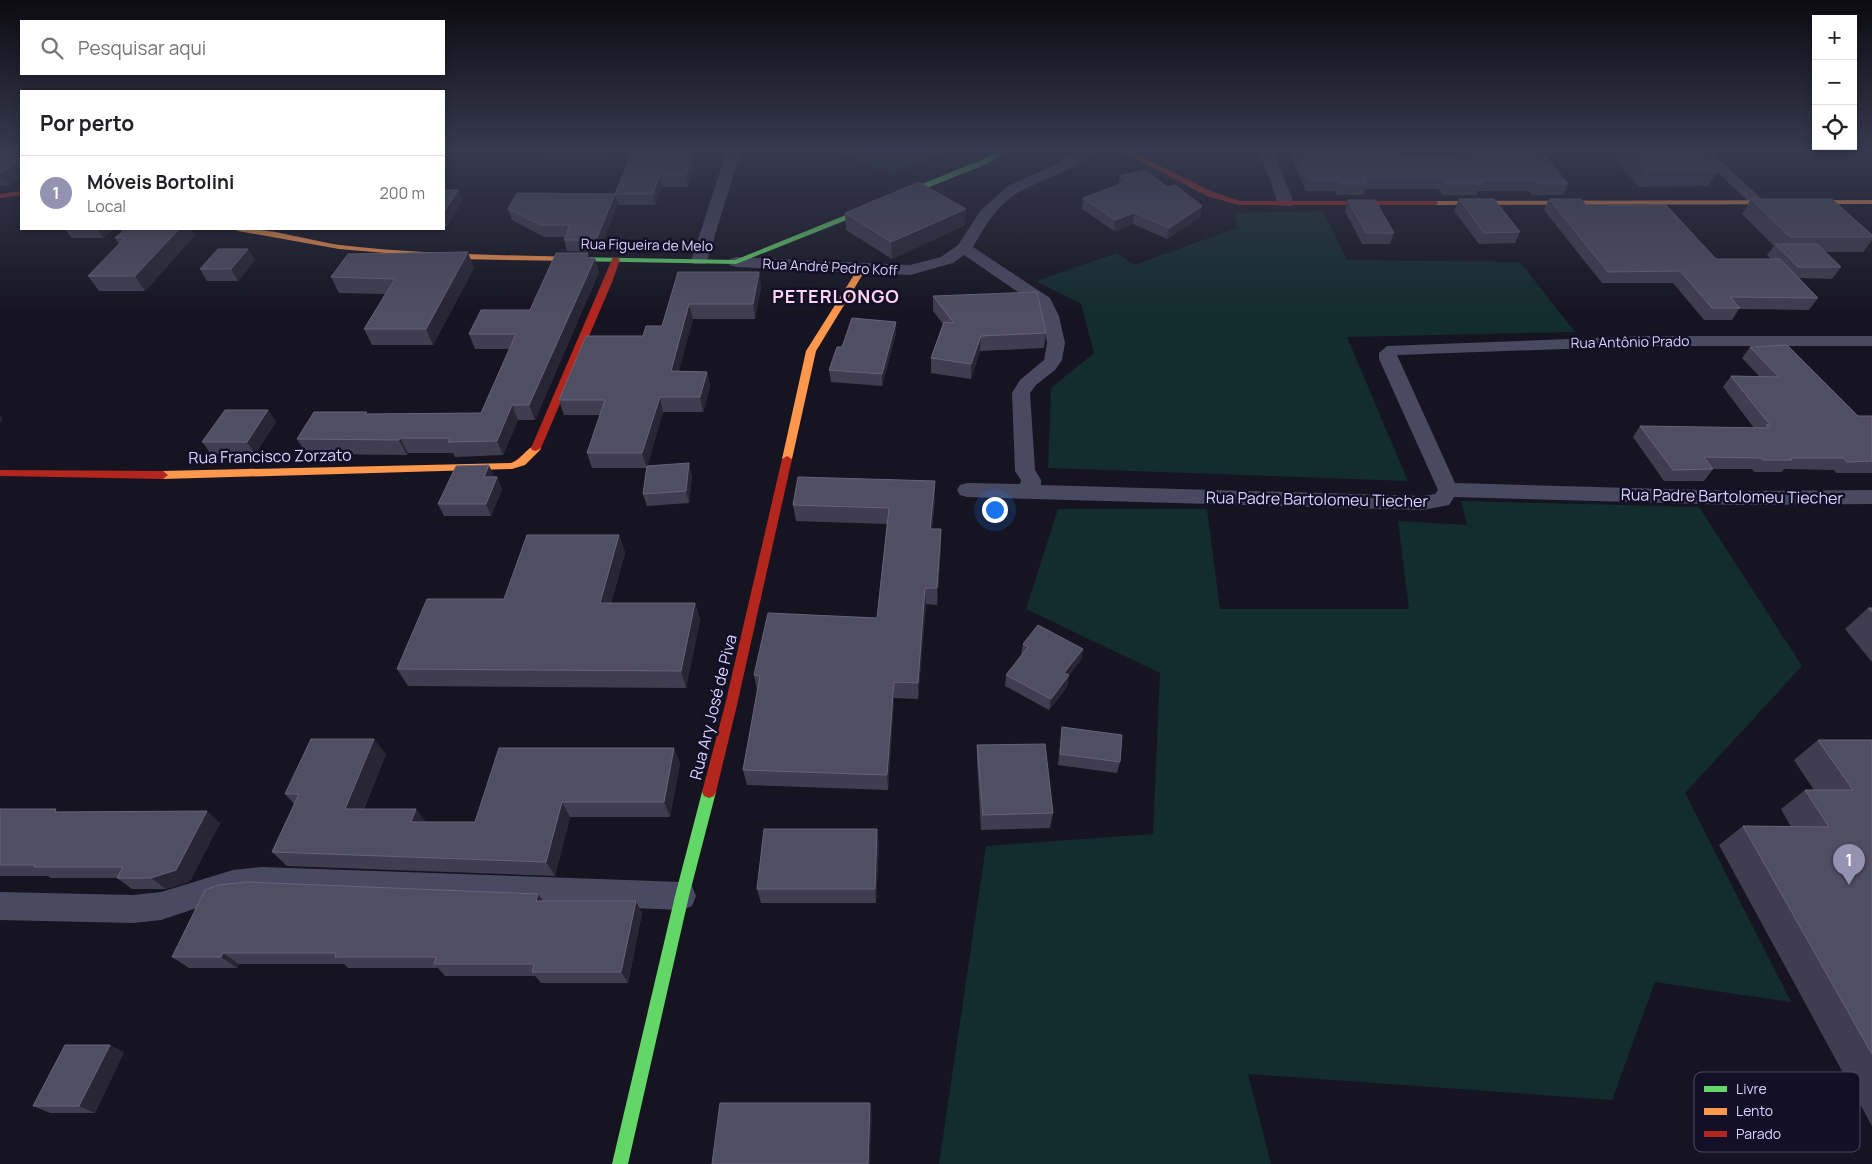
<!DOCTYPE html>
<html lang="pt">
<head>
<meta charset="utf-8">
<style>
	:root { --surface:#fff; --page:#f2f2f2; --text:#202124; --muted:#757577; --line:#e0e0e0; --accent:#9591b1 }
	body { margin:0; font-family:Manrope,sans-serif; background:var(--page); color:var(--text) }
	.controls { position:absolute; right:15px; top:15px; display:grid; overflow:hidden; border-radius:0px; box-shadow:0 2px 8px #0003 }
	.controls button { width:45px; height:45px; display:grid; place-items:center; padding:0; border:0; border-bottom:1px solid var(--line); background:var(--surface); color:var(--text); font:25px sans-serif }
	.you { position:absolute; left:994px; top:509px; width:18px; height:18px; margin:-12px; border:4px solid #fff; border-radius:50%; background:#1a73e8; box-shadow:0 0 0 8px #1a73e833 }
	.badge { display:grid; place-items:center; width:32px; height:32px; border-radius:50%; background:var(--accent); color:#fff; font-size:16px; font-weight:700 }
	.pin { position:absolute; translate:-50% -41px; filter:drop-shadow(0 1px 2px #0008) }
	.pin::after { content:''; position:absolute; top:26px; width:18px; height:15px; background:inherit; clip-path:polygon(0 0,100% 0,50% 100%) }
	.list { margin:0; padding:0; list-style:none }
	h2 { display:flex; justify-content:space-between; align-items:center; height:65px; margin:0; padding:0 20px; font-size:21px }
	h2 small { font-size:16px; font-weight:400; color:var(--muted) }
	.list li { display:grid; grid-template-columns:32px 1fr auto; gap:15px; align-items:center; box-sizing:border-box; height:75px; padding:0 20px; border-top:1px solid var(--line) }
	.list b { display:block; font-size:19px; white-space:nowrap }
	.list p { margin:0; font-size:16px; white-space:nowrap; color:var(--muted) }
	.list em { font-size:16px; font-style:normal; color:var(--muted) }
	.icon { flex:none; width:28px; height:28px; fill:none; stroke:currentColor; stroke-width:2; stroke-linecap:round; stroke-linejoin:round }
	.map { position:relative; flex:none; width:1872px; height:1164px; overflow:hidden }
	.search { position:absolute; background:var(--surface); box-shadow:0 2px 8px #0003; left:20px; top:20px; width:425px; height:55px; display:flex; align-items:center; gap:12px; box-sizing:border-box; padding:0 18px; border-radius:0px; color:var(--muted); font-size:19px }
	.panel { position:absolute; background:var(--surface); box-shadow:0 2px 8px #0003; left:20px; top:90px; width:425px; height:140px; border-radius:0px }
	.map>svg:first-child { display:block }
	.green { fill:#132c2d }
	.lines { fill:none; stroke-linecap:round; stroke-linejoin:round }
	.street { fill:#4a4962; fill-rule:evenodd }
	.fast { fill:#63d668; fill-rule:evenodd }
	.slow { fill:#ff974d; fill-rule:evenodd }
	.jam { fill:#b3261e; fill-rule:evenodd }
	.wall { fill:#403d50 }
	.shaded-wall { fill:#282635 }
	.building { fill:#504e63; stroke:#66637b }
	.labels { text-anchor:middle; stroke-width:5; stroke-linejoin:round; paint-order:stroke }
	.far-street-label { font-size:14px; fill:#d9d4ff; stroke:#130f26 }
	.street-label { font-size:16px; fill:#d9d4ff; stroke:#130f26 }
	.far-district-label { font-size:18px; font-weight:bold; letter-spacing:1px; fill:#ffd6f0; stroke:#130f26 }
	.key { fill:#130f26; stroke:#4e4a67; stroke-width:1 }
	.key-label { font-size:14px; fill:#d9d4ff }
</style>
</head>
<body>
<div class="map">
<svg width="1872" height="1164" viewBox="0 0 1872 1164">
	<rect width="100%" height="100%" fill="#161421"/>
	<!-- green -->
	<g class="green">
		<path d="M836,150H949L891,175Z"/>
		<path d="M1323,211L1347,260L1520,262L1575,332L1347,337L1408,481L1048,468L1051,388L1094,353L1081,304L1036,281L1117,253L1134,265L1237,228L1235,213Z"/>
		<path d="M1461,501L1699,507L1802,666L1685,793L1791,1002L1655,982L1612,1100L1248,1074L1271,1164H939L986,846L1153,834L1160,673L1026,609L1058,509H1207L1220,609H1409L1398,521L1467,525Z"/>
	</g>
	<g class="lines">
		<!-- street -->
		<g class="street">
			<path d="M727,150H741L707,261L705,264H693L691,261Z"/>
			<path d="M1079,150H1097C1085,166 1038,181 1019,192C998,204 985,226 973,247L1050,298L1059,316L1065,343L1062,360L1055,370L1036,385L1030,393L1035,470L1041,480V485L1423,496L1435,494L1438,490L1379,359V353L1387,346L1646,336H1872V346H1646L1397,355L1455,483L1738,491L1872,490V504L1738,505L1454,497L1449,505L1423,510L967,497L960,495L957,490L960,485L967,483L1020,484L1021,480L1015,471L1012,393L1020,380L1044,360L1047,343L1044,324L1037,305L964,255L953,263L910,275L736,267L730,265L728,262L730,259L736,257L910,265L941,257L958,245L981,210L1008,186L1052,166Z"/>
			<path d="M1259,150H1273L1294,203L1291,206H1281L1278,203Z"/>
			<path d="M1694,150H1709L1762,199L1765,202L1762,205H1752Z"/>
			<path d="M262,867L682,882L692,886L696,896L692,906L682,910L262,893L233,896L161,920L133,923L0,920V892L133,895L161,892L233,870Z"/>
		</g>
		<!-- fast -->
		<g class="fast">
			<path d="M1000,150H1008L987,164L736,264L573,261L569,259L573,257L735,260L981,160Z"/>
			<path d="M709,786L714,788L716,792L689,896L628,1164H612L675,896L702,792L704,788Z"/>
		</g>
		<!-- slow -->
		<g class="slow">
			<path d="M1872,200V204L1435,205L1431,203L1435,201Z"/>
			<path d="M234,229C269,227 305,240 340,245C417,254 495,255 573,257L577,259L573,261L456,259L339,249L238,231Z"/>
			<path d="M859,267L866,269L816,351L792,459L791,461H783L782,459L806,351Z"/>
			<path d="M536,445L540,446L541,448L540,450L525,465L512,469L163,479L158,475L163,471L511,463C522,459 526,448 536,445Z"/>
		</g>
		<!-- jam -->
		<g class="jam">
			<path d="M1119,150H1128L1213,192L1240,201H1435L1439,203L1435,205H1239L1207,196Z"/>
			<path d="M21,191V195L0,198V194Z"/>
			<path d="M613,257L620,259L613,280L541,448L536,451L532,450L531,448Z"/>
			<path d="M787,456L792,459L737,705L716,792L714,796L709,798L704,796L702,792L725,705L782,459Z"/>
			<path d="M0,470L163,471L168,475L163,479L0,476Z"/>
		</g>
	</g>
	<!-- wall -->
	<g class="wall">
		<path d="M0,150H21V175L9,186H0Z"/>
		<path d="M544,150H613L608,160H547Z"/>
		<path d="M698,150L688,187H662L655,205H618L615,194Z"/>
		<path d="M1288,150H1397L1402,158H1464L1458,150H1540L1568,184L1563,195H1532L1529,191H1478L1477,195H1443L1438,189H1365L1363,195H1337L1335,191H1306Z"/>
		<path d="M1621,150H1695L1717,172L1708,186L1639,187L1616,161Z"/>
		<path d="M1120,176L1167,187L1202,206L1200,217L1167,239L1133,224L1114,231L1082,209L1083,198L1118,186Z"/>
		<path d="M444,190H458L462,201L447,226H444Z"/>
		<path d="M615,194L617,205L599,252L567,251L564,240L565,237H544L512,220L508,209Z"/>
		<path d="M1459,199L1520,232L1515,243L1479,244L1454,211Z"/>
		<path d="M1549,199L1587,206L1716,259H1771L1767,255L1774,246L1742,214L1751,199L1872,235V240L1863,252H1825L1841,267L1832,279L1799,278L1818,298L1809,310L1739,309L1732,320H1704L1673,283H1602L1544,210Z"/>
		<path d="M1348,200L1394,233L1390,244H1362L1345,211Z"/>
		<path d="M845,213L965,225L892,259L846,230Z"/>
		<path d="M65,229H113L103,238H72Z"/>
		<path d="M195,235L145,291H99L88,276L119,244L115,238Z"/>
		<path d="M248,249L255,260L238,281H207L200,269Z"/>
		<path d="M590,258L599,272L535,420H518L503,455L455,457L453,453H408L407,455L307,454L297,439L368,414L481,413L510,349H475L469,334L530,310Z"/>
		<path d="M474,268L433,345H372L364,329L385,294L339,293L331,277Z"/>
		<path d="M678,272H759L761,287L755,319H693L678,371L707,372L710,387L703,412H663L647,466L692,475L689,503L647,506L643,494L647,468H592L587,453L600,415H564L559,400L643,336L662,326Z"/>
		<path d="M933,296L1046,333L1044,348L980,351L971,379L931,373V358L943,324L933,311Z"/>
		<path d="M896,322V333L882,386L831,382L829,370L842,347Z"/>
		<path d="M1750,347L1858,416H1872V473H1836L1834,470L1784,469L1782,472H1754L1752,469H1713L1704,481H1664L1633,437L1640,426L1754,428L1723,387L1731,376H1759L1742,358Z"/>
		<path d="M268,410L276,422L255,454H211L202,442Z"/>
		<path d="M494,476L497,477L502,489L491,516H444L438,504Z"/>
		<path d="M935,481V498L932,529H941V546L937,605L926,604L918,699L894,698L888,790L747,785L743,770L757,690L754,675L877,618L887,524L796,521L793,505Z"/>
		<path d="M619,535L625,553L611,603H695L700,620L686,688L408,686L397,669L504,599Z"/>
		<path d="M1868,608H1872V662L1845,629Z"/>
		<path d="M1023,644L1083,649L1081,660L1069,675L1067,687L1049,710L1005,686L1006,675L1021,655Z"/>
		<path d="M1062,727L1120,762L1117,773L1058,765Z"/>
		<path d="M1818,740H1872V1126L1719,845L1743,826L1791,827L1781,809L1805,790H1814L1794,760Z"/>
		<path d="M977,745L1053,813L1050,828L981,830L977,761Z"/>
		<path d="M386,754L364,809L426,822H475L680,763L670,817H570L555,876L287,866L272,852L294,804L285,794Z"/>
		<path d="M0,809L59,812L220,823L190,881L166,889H132L117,878H51L48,876H0Z"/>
		<path d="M879,844L876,903H761L757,889Z"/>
		<path d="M538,894L543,901L642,913L628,983H541L535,976H445L438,968H348L344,964H239L237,968H189L172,957Z"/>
		<path d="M124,1052L95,1113H50L33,1106Z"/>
	</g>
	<!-- shaded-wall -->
	<g class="shaded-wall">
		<path d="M606,150H613L608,160Z"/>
		<path d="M693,150H698L688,187L686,176Z"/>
		<path d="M14,163L21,173V175L9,186L0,174Z"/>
		<path d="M659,176L662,187L655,205L653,194Z"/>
		<path d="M458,190L462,201L447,226L444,219V212Z"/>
		<path d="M615,194L617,205L599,252L596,240Z"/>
		<path d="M1202,206L1200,217L1167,239L1169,228Z"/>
		<path d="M966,209L965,225L892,259L891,242Z"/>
		<path d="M1135,213L1133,224L1114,231L1115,220Z"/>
		<path d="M97,229H113L103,238Z"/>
		<path d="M171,229H191L195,235L145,291L135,276Z"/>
		<path d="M248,249L255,260L238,281L231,269Z"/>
		<path d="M468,252L474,268L433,345L426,329Z"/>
		<path d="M588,253L592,266L595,258L599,272L535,420L529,405Z"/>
		<path d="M759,272L761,287L755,319L753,304Z"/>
		<path d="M689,304L693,319L675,386L671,371Z"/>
		<path d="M896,322V333L882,386V374Z"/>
		<path d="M981,336L980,351L971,379V364Z"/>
		<path d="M707,372L710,387L703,412L700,397Z"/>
		<path d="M660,397L663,412L647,468L642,453Z"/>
		<path d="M512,405L518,420L503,455L497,441Z"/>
		<path d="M268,410L276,422L255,454L247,442Z"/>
		<path d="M0,415L3,419L0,423Z"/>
		<path d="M400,438L408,453L407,455L399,440Z"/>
		<path d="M689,463L692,475L689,503L686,491Z"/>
		<path d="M489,465L494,476L489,489L484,477Z"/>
		<path d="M497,477L502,489L491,516L486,504Z"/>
		<path d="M935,481V498L930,545V529Z"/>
		<path d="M941,529V546L937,605V588Z"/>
		<path d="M619,535L625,553L606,620L600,603Z"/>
		<path d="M925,588L926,604L918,699V683Z"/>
		<path d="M695,603L700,620L686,688L681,671Z"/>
		<path d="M1083,649L1081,660L1063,684L1064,673Z"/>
		<path d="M1069,675L1067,687L1049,710L1051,699Z"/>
		<path d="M894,682V698L888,790L887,775Z"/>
		<path d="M374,739L386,754L358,823L345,809Z"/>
		<path d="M674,748L680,763L670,817L664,802Z"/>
		<path d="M562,802L570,817L555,876L546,862Z"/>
		<path d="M416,809L427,823L411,822Z"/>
		<path d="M207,811L220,823L190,881L166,889L151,878Z"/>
		<path d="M877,829L879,844L876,903L875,889Z"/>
		<path d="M538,894L547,906L536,901Z"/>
		<path d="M636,901L642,913L628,983L621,972Z"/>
		<path d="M223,953L239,964L237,968L221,957Z"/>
		<path d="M110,1045L124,1052L95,1113L79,1106Z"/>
		<path d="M870,1103L872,1113L870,1164H868Z"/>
	</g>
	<!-- building -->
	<g class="building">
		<path d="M0,150H21V163H14L0,174Z"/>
		<path d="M633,150H693L686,176H659L653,194H615Z"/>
		<path d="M1296,150H1397L1402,158H1477L1470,150H1540L1568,184H1537L1534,180H1479L1482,184H1447L1442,178H1363L1367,184H1340L1338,180H1309Z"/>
		<path d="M1626,150H1695L1717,172H1647Z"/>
		<path d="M1146,170L1167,187L1175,185L1202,206L1169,228L1135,213L1115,220L1083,198L1127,182L1120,176Z"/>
		<path d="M919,182L966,209L891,242L845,213Z"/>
		<path d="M444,190H458L444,212Z"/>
		<path d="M517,193L615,194L596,240H564L570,225H540L508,209Z"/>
		<path d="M1459,199H1494L1520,232L1484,233Z"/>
		<path d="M1549,199H1581L1587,206L1666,205L1716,259H1780L1818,298L1730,297L1740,308H1712L1680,271L1608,272Z"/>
		<path d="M1751,199H1832L1872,235V237H1790Z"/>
		<path d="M1348,200H1375L1394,233H1366Z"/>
		<path d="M125,229H179L135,276H88L125,238H115Z"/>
		<path d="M1775,244H1817L1841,267H1798Z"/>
		<path d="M218,249H248L231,269H200Z"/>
		<path d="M468,252L426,329H364L395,279L331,277L348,254Z"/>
		<path d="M556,253H588L586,258H595L529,405H512L497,441L448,442L450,438H400L399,440L297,439L314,412H367L365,414L481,413L516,334H469L481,310H530Z"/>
		<path d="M678,272H759L753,304H689L671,371L707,372L700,397H660L642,453H587L605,400H559L586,336H643L646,326H662Z"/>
		<path d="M1037,292L1046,333L981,336L971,364L931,358L944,322L954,323L933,296Z"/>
		<path d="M852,318L896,322L882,374L829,370L837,347H842Z"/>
		<path d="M1787,345L1858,416H1872V461L1847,462L1844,458H1790L1792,460H1763L1761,458L1704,457L1713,469L1673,470L1640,426L1769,428L1766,425H1770L1731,376L1779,377L1750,347Z"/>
		<path d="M225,410H268L247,442H202Z"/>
		<path d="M689,463L686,491L643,494L647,466Z"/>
		<path d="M489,465L484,477H497L486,504H438L456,466Z"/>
		<path d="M798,477L935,481L930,529H941L937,588H925L918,683L894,682L887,775L743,770L760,676L754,675L768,613L877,618L889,508L793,505Z"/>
		<path d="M527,535H619L600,603H695L681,671L397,669L427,599H504Z"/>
		<path d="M1868,608H1872V612Z"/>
		<path d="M1038,625L1083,649L1064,673L1069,675L1051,699L1006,675L1028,647L1023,644Z"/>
		<path d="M1062,727L1122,735L1120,762L1060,754Z"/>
		<path d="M311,739H374L345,809H416L411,822H475L499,748H674L664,802H562L546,862L272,852L299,794H285Z"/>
		<path d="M1818,740H1872V1054L1743,826L1829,827L1805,790H1853Z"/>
		<path d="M1045,744L1053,813L983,815L977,745Z"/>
		<path d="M0,809H56L55,812L207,811L176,870L151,878H117L123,867H34L35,865H0Z"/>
		<path d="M764,829H877L875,889H757Z"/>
		<path d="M247,882L538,894L536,901H636L621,972H532L534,964H434L436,957H335L336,953H223L221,957H172L205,890L218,885Z"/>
		<path d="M65,1045H110L79,1106H33Z"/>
		<path d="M720,1103H870L868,1164H712Z"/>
	</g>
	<!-- sky -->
	<linearGradient id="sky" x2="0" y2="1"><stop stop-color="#0c0b12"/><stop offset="0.48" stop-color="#363a4e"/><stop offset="1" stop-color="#363a4e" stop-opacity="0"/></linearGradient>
	<rect width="1872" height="313" fill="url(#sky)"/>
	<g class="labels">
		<!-- far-street labels -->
		<g class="far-street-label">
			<text transform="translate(647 245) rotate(1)" y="5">Rua Figueira de Melo</text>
			<text transform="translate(830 267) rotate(3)" y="5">Rua André Pedro Koff</text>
			<text transform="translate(1630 342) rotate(-1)" y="5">Rua Antônio Prado</text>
		</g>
		<!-- street labels -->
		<g class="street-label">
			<text transform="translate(270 456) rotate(-1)" y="6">Rua Francisco Zorzato</text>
			<text transform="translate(1732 496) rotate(1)" y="6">Rua Padre Bartolomeu Tiecher</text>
			<text transform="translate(1317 499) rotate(1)" y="6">Rua Padre Bartolomeu Tiecher</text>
			<text transform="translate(713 707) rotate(-76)" y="6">Rua Ary José de Piva</text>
		</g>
		<!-- far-district labels -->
		<g class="far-district-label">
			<text x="836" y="303">PETERLONGO</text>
		</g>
	</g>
	<!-- legend -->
	<rect x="1694" y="1072" width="166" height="80" rx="8" class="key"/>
	<rect x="1704" y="1086" width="23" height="6" fill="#63d668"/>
	<rect x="1704" y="1108" width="23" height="7" fill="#ff974d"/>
	<rect x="1704" y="1131" width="23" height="6" fill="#b3261e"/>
	<g class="key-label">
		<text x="1736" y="1094">Livre</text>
		<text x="1736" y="1116">Lento</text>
		<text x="1736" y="1139">Parado</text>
	</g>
</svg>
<div class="controls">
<button>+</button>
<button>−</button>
<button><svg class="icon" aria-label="locate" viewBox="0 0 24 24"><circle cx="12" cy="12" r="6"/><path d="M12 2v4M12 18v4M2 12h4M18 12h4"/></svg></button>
</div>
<div class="you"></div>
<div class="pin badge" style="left:1849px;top:885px">1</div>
<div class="search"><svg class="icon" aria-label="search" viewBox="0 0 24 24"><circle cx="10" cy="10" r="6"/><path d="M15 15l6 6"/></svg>Pesquisar aqui</div>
<section class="panel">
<h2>Por perto<small></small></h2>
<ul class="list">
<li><span class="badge">1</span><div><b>Móveis Bortolini</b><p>Local</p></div><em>200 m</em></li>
</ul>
</section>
</div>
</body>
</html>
